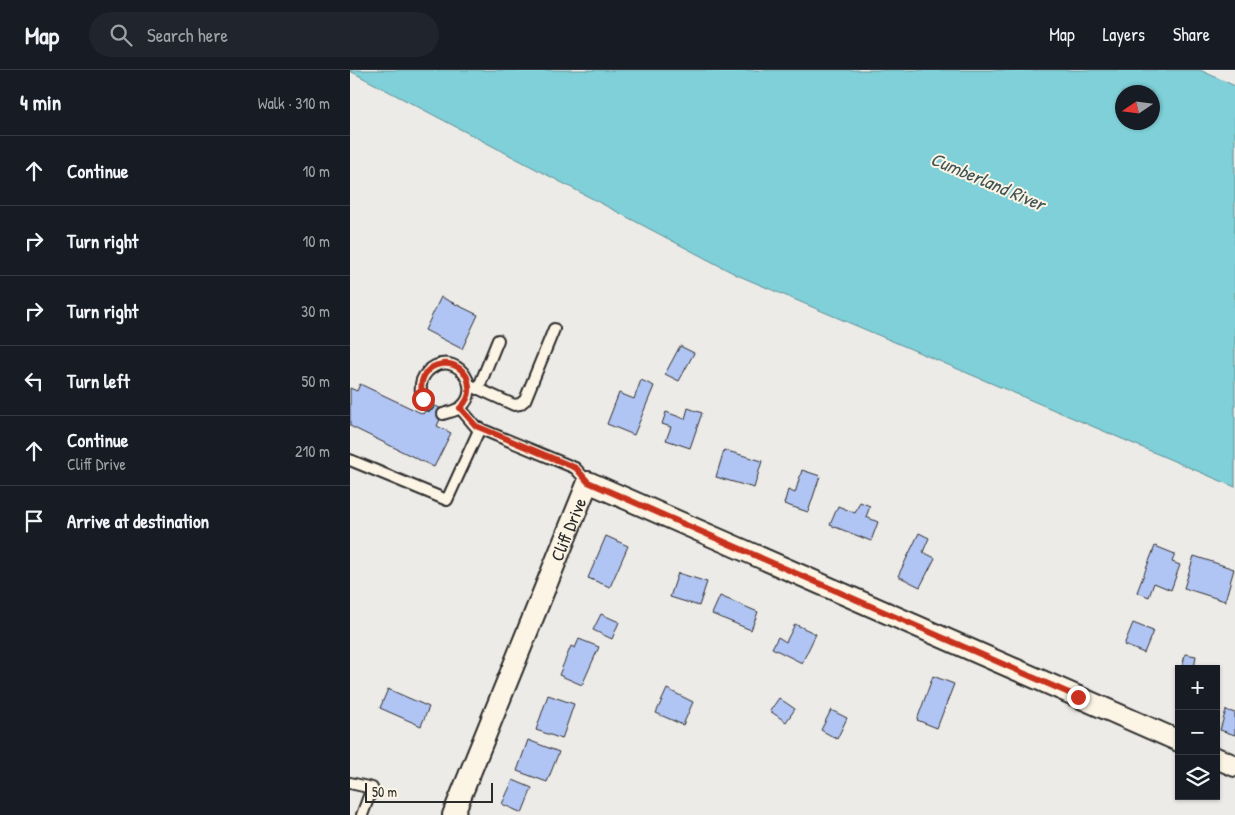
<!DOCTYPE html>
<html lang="en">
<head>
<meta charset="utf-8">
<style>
	:root { --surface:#171b24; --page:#20242c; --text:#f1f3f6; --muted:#9ea1a6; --line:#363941 }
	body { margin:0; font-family:"Patrick Hand",sans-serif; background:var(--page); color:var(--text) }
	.controls { position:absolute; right:15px; bottom:15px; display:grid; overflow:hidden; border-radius:0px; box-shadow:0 1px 4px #0004 }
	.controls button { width:45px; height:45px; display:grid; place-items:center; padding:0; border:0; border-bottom:1px solid var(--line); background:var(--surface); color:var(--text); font:25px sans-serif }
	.compass { position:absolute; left:765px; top:15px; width:45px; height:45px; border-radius:50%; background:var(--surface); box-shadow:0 1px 4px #0004; rotate:257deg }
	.scale { position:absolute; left:15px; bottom:12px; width:128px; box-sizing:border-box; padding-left:5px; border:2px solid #2b2b2b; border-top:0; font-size:14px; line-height:18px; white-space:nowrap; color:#2b2b2b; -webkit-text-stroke:4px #fcf5e5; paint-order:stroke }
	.stop { position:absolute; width:15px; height:15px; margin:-11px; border:4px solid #c8321e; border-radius:50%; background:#fff }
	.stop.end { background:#c8321e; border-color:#fff; box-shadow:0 1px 5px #0008 }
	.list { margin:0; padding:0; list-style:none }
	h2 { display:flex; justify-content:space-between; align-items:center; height:65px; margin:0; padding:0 20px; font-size:21px }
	h2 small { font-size:16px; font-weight:400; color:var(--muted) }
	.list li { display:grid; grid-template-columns:32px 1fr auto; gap:15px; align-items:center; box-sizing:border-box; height:70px; padding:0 20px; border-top:1px solid var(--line) }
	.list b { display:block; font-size:19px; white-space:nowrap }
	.list p { margin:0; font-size:16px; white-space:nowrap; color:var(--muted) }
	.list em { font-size:16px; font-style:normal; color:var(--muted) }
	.icon { flex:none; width:28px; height:28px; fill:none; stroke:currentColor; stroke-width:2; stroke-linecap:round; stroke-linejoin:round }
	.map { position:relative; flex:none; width:885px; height:745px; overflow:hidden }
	header { display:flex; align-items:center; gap:30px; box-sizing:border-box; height:70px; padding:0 25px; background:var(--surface); border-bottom:1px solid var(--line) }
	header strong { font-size:24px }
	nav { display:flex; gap:28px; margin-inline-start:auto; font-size:18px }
	.search { width:350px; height:45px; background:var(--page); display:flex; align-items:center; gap:12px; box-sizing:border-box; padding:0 18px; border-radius:28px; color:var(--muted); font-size:19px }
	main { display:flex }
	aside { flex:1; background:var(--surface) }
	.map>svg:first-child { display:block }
	.water { fill:#7fd0d8; stroke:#5d8e93; fill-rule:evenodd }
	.building { fill:#b1c5f4; stroke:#2b2b2b }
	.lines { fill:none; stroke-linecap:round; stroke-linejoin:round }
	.service-casing { stroke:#2b2b2b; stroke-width:14 }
	.minor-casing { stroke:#2b2b2b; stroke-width:24 }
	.service { stroke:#fcf5e5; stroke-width:10 }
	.minor { stroke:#fcf5e5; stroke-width:20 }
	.route { stroke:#c8321e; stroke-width:6 }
	.labels { text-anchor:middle; stroke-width:4; stroke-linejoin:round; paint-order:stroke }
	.street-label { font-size:18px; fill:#2b2b2b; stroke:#fcf5e5 }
	.water-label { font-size:19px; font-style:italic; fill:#405456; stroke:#fcf5e5 }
</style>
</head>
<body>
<header>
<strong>Map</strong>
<div class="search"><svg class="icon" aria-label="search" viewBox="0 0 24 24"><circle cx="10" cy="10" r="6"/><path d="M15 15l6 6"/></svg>Search here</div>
<nav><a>Map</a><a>Layers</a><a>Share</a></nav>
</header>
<main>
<aside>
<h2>4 min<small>Walk · 310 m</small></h2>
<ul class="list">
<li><svg class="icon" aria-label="ahead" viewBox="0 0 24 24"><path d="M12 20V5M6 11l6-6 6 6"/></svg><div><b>Continue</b></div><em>10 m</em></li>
<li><svg class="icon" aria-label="right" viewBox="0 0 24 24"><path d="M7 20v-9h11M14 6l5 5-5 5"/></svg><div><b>Turn right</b></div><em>10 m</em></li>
<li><svg class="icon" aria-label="right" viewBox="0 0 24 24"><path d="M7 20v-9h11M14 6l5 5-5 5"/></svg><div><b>Turn right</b></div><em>30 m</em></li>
<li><svg class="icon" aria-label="left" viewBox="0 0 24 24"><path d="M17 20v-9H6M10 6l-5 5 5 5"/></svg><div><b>Turn left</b></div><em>50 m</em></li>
<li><svg class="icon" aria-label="ahead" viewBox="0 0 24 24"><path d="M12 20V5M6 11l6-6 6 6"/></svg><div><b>Continue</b><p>Cliff Drive</p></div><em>210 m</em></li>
<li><svg class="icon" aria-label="arrive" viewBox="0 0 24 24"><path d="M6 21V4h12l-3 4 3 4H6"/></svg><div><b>Arrive at destination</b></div></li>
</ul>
</aside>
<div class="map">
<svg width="885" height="745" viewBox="0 0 885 745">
	<rect width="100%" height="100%" fill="#edebe8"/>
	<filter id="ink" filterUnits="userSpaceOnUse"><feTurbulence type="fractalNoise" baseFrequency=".02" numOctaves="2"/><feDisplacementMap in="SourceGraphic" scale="10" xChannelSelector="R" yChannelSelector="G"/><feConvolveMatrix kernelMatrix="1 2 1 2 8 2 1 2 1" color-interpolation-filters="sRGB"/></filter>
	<g filter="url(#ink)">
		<!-- water -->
		<path class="water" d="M0,0H850L885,16V417L387,205L0,1ZM772,22H802V52H772Z"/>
		<!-- building -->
		<g class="building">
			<path d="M91,227L128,245L112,279L75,260Z"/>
			<path d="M330,276L344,283L329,311L315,304Z"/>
			<path d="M291,310L304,316L284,365L257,354L269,323L284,329Z"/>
			<path d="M10,314L73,344L79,333L94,340L87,356L101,363L84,397L0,356V318L7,321Z"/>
			<path d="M338,338L352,343L340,378L316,370L321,357L312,354L316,342L335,349Z"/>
			<path d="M374,380L412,391L404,418L366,407Z"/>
			<path d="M452,400L470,406L458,442L434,434L438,420L445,423Z"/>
			<path d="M510,432L520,436L516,447L528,452L521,471L480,455L488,436L505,443Z"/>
			<path d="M569,463L579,468L573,482L585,488L570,517L548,506Z"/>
			<path d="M256,466L278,476L260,517L238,508Z"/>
			<path d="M805,476L825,484L822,492L830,495L821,520L804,513L799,527L787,522Z"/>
			<path d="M844,486L884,499L875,531L834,518Z"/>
			<path d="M328,503L357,512L349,536L320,527Z"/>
			<path d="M370,526L408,542L401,560L362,544Z"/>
			<path d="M251,544L269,552L262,569L243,560Z"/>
			<path d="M783,553L803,561L794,583L774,575Z"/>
			<path d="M445,554L466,564L452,593L422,578L428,567L436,572Z"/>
			<path d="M229,569L249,577L232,615L209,605L221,576L225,578Z"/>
			<path d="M835,584L846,586L844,599H832Z"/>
			<path d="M583,606L604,614L587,658L567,650Z"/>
			<path d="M38,619L79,637L71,656L30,638Z"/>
			<path d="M317,619L343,632L333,655L306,643Z"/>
			<path d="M198,625L224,634L212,669L186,660Z"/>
			<path d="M429,628L445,639L436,652L420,641Z"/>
			<path d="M481,640L497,648L487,669L471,660Z"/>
			<path d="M876,640L885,643V665L870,660Z"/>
			<path d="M178,670L209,682L197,712L167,701Z"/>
			<path d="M163,710L182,718L172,743L152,734Z"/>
		</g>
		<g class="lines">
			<!-- service casing -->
			<g class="service-casing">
				<g id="service">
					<path d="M120,315L164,335L170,334L175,330L204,259"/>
					<path d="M128,319L148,270"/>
					<path d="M78,335C72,328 69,319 72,310C75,303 79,299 85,296C110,284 132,320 111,337C106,341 99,342 93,344"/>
					<path d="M110,338L126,357L225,398L238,412"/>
					<path d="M0,390L97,430L130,358"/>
					<path d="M0,713L22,718L12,745"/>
				</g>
			</g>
			<!-- minor casing -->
			<g class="minor-casing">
				<g id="minor">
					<path d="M866,688L885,696"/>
					<path id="s1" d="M103,745L238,412L829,671"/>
				</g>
			</g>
			<!-- service -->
			<use href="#service" class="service"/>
			<!-- minor -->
			<use href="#minor" class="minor"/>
		</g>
	</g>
	<g class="lines" filter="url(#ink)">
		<!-- route -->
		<path class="route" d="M73,329C61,286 118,283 119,317C120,325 116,333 110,338L126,356L226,398L238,412L728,627"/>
	</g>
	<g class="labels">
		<!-- street labels -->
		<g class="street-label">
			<text dy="6" stroke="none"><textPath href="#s1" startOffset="308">Cliff Drive</textPath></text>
		</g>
		<!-- water labels -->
		<g class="water-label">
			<text transform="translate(638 111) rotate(23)" y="7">Cumberland River</text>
		</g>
	</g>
</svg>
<div class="controls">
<button>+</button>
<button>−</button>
<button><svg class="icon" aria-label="layers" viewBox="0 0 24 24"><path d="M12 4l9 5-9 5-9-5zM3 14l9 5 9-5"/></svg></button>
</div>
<svg class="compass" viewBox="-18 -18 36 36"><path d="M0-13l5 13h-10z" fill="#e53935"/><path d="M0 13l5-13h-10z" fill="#9ea1a6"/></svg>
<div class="scale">50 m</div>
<div class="stop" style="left:73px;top:329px"></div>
<div class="stop end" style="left:728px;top:627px"></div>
</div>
</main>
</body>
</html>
